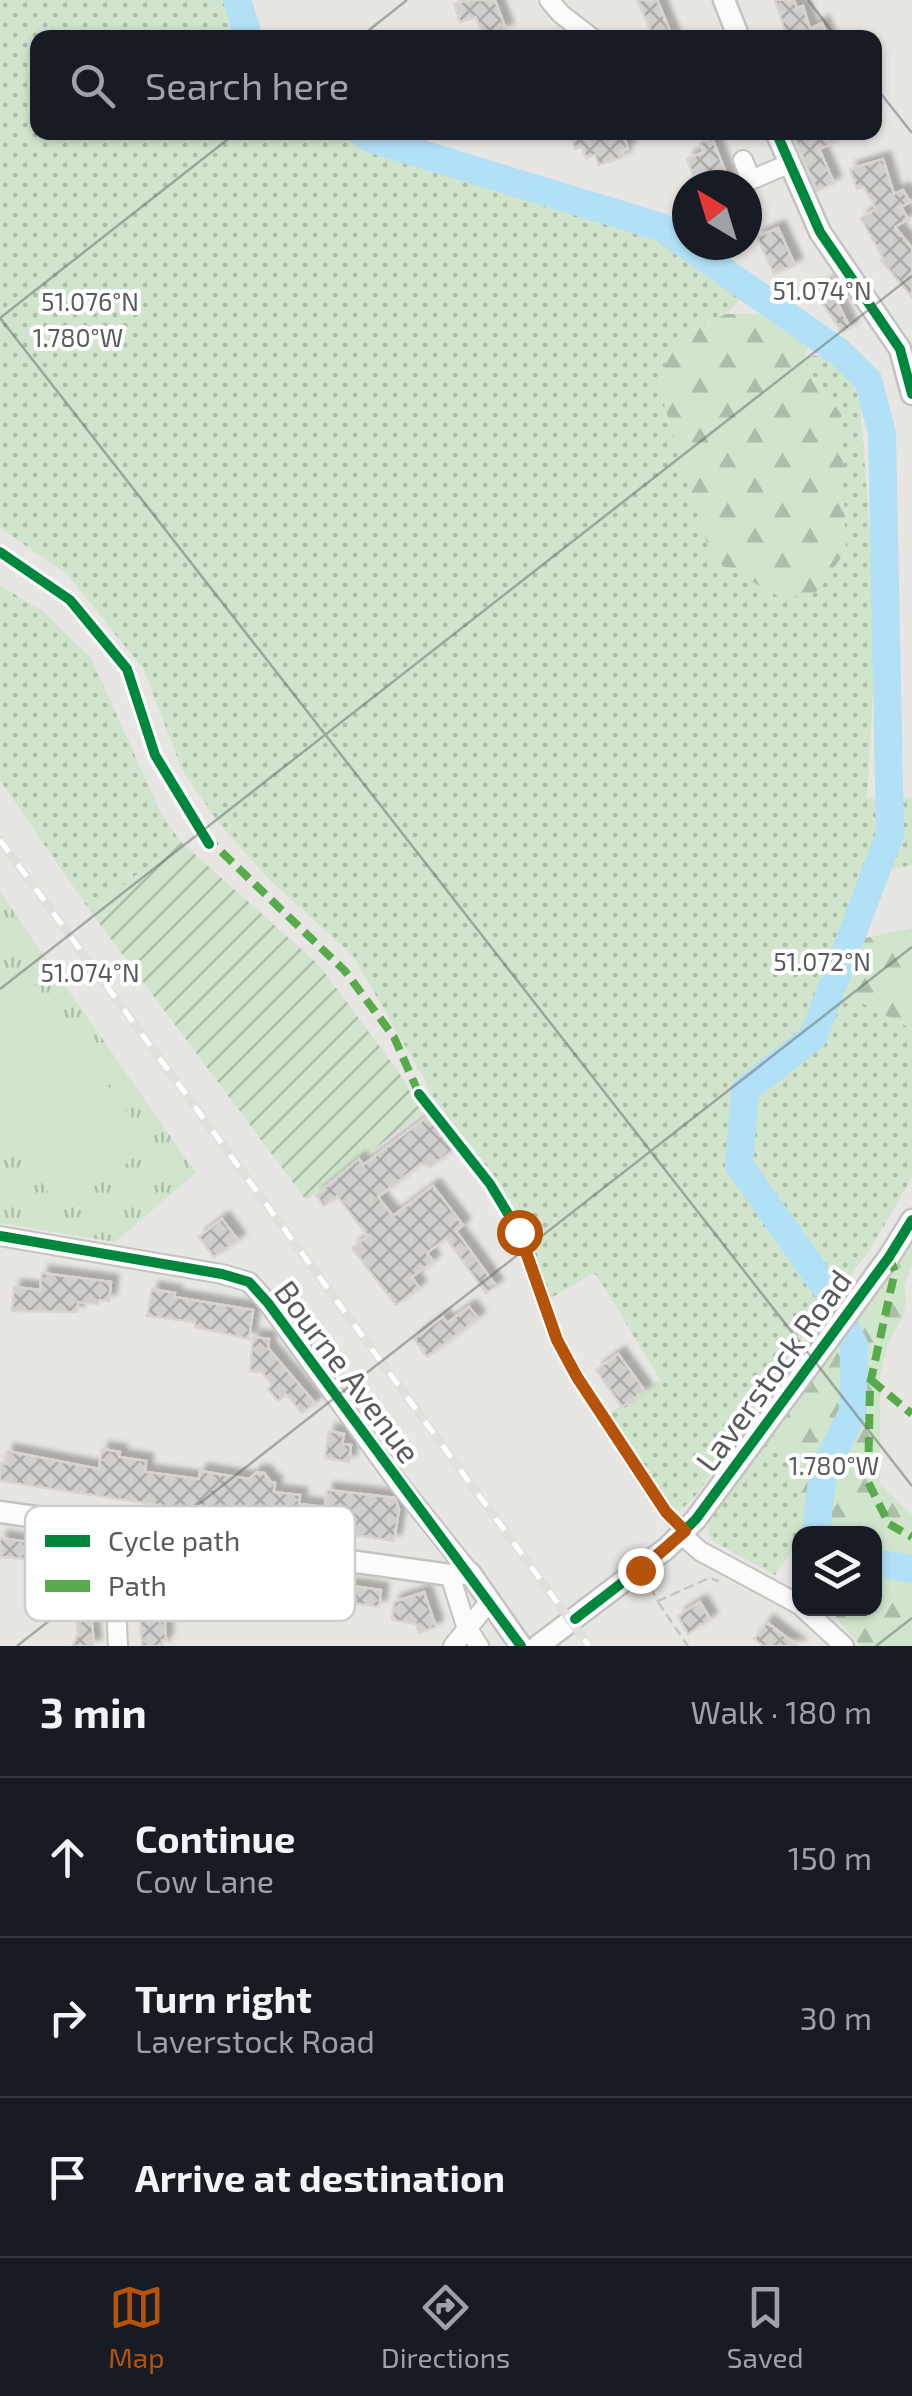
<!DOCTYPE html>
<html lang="en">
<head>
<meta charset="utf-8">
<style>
	:root { --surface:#171b24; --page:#242831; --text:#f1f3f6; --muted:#9ea1a6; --line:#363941; --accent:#b45309 }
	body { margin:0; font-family:"Exo 2",sans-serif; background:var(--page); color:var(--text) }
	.controls { position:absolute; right:30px; bottom:30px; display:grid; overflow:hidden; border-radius:20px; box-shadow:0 2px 8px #0004 }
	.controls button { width:90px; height:90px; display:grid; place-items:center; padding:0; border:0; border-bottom:2px solid var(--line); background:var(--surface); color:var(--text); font:50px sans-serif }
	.compass { position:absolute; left:672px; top:170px; width:90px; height:90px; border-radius:50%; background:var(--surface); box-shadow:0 2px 8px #0004; rotate:322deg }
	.stop { position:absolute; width:30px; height:30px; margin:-22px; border:8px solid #b45309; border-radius:50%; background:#fff }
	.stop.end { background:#b45309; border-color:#fff; box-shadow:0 2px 10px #0008 }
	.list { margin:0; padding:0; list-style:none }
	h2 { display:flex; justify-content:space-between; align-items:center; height:130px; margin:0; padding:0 40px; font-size:42px }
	h2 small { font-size:32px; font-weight:400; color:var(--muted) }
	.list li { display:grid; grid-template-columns:65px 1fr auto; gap:30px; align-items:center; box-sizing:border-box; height:160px; padding:0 40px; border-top:2px solid var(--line) }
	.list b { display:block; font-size:38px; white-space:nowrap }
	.list p { margin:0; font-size:32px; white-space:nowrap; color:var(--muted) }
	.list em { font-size:32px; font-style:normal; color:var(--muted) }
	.icon { flex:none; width:55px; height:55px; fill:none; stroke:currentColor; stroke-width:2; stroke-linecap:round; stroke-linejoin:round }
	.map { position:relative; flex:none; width:912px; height:1646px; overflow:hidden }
	.search { position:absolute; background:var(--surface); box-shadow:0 2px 8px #0004; left:30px; right:30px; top:30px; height:110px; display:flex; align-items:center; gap:25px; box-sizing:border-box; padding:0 35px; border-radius:20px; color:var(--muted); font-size:38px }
	.sheet { height:610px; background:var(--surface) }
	nav { display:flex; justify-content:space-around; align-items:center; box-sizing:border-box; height:140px; border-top:2px solid var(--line); background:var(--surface); font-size:28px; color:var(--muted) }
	nav a { display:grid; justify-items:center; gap:5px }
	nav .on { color:var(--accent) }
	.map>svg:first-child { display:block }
	.grass { fill:url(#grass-dots) }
	.forest { fill:url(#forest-firs) }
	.park { fill:url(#park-tufts) }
	.garden { fill:url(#garden-furrows) }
	.pitch { fill:#d1e5cc }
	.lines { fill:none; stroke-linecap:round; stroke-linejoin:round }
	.river { stroke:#b2e0f6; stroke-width:28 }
	.building { fill:url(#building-cross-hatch); stroke:#d8d5d1; stroke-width:2.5; filter:url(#shadow) }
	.service-casing { stroke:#c3c3c2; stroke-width:14 }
	.minor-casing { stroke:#c3c3c2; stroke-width:22 }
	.tertiary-casing { stroke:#c3c3c2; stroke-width:25 }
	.path { stroke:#c2c7c4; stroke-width:2.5; stroke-dasharray:10 5; stroke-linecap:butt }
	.service { stroke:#fcfbfb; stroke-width:9 }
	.minor { stroke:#fcfbfb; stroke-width:18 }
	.tertiary { stroke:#fcfbfb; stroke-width:20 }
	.rail-casing { stroke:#e0e0df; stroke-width:9 }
	.rail { stroke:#fff; stroke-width:5; stroke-dasharray:15; stroke-linecap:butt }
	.quiet { stroke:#58ab4b; stroke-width:8; stroke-dasharray:15 8; stroke-linecap:butt }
	.cycleway-casing { stroke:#fff; stroke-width:16 }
	.cycleway { stroke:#00873e; stroke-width:10 }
	.route { stroke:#b45309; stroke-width:12 }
	.ticks { fill:none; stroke:#585c60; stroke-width:2.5; stroke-opacity:0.45 }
	.labels { text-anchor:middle; stroke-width:8; stroke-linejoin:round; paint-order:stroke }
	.street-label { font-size:32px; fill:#585c60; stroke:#fff }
	.key { fill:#fff; stroke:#cdcecf; stroke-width:2.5 }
	.key-label { font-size:28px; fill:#585c60 }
	.ticks-label { font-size:25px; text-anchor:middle; fill:#585c60; stroke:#fff; stroke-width:8; stroke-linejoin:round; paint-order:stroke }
</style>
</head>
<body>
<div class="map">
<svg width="912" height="1646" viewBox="0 0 912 1646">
	<defs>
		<pattern id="grass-dots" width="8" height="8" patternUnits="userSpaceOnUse" patternTransform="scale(2.5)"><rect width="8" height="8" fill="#d1e5cc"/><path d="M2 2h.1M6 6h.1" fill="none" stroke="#acbda9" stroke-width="1.8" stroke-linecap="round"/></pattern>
		<pattern id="forest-firs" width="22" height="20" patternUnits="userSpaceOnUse" patternTransform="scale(2.5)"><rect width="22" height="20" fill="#d1e5cc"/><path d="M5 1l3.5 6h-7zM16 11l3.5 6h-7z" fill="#acbda9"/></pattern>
		<pattern id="park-tufts" width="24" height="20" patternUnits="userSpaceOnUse" patternTransform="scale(2.5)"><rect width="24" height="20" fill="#d1e5cc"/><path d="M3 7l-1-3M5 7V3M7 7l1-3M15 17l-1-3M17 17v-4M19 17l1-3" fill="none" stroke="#acbda9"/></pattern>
		<pattern id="garden-furrows" width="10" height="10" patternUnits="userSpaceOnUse" patternTransform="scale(2.5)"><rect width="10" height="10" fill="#d1e5cc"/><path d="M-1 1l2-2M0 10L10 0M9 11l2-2" fill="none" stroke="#acbda9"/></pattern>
		<pattern id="building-cross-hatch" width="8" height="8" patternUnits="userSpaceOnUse" patternTransform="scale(2.5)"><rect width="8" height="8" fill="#d1cfcd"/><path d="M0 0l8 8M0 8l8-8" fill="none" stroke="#acabaa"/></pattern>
		<filter id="shadow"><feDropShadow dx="7" dy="-7" stdDeviation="2.5" flood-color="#0004"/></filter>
	</defs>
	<rect width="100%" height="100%" fill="#e8e6e2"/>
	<!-- grass -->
	<g class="grass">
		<path d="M0,0H243L257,37L38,38V132L398,133L415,144L407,160L655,239L741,298L726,314L691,330L841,414L808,369L804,356L832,355L852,381L860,402L877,624L867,799L912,797V865L887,870L841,991L912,1029V1177L870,1250L783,1364L698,1493L680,1511L672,1507L610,1413L660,1379L595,1273L551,1298L519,1216L482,1160L431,1096L426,1082L353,956L271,881L220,825L182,770L144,670L67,574L0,528Z"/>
		<path d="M0,586L42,610L91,658L162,815L180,841L90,911L0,780Z"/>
		<path d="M772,1433L789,1456L808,1530L800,1534L799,1542L775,1575L711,1540L708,1531L709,1520Z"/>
	</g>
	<!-- forest -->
	<g class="forest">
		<path d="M726,314H765L811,341L804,356L808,369L841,414L846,551L816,592L783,599L712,559L660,391L669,351L691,330Z"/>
		<path d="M912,928V1029L841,992L861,939Z"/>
		<path d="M912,1239V1265L904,1285L906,1301L903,1317L889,1341L880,1375V1484L912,1515V1646H861L829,1609L874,1608V1534L806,1533L808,1530L789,1456L772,1433Z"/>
	</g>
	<!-- park -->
	<path class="park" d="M0,892L196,1173L115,1242L0,1223Z"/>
	<!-- garden -->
	<path class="garden" d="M180,841L319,965L398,1071L422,1113L306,1200L90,911Z"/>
	<!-- pitch -->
	<path class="pitch" d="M36,985L151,1146L61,1210L0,1124V1010Z"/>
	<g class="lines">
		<!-- river -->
		<g class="river">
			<path d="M237,0L249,38"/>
			<path d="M361,132L369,138L661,227L839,352L868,380L882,433L890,834L813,1037L745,1090L739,1165L828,1291L854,1345L853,1412L823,1472L816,1530L821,1534"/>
			<path d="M874,1563L912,1569"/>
		</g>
	</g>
	<!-- building -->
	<g class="building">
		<path d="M468,0H495L506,30L483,37L476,17L460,22L454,4Z"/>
		<path d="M637,0H657L673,38H654Z"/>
		<path d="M775,0H794L797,8L803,6L810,29L822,23L828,38H787Z"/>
		<path d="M570,132H623L628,149L622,151L624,157L599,165L595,155L586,158L582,147L575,149Z"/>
		<path d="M792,132H829L834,143L819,149L834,183L817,191Z"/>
		<path d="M712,138L729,181L719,185H709L703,171L693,175L687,159L704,152L700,143Z"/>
		<path d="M883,159L894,194L903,190L910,202L901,207L908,219L895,227L912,248V297L881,260L883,258L861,218L876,209L864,187L857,189L850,169Z"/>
		<path d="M778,228L795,265L774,274L757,237Z"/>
		<path d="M828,284L850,328L842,332L814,291Z"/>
		<path d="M427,1117L453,1150L430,1167L422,1163L378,1197L393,1216L433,1186L463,1225L456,1231L496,1286L486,1293L446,1238L427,1253L433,1261L412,1277L419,1288L396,1305L352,1248L368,1236L337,1196L324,1206L316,1195L359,1159L363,1165Z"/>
		<path d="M222,1219L238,1240L214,1257L199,1237Z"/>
		<path d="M42,1273L111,1282L109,1301L99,1300L98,1304L78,1302L77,1312L12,1311L14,1287L40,1290Z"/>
		<path d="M152,1289L175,1293L174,1297L253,1310L249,1339L195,1327V1322L147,1316Z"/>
		<path d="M469,1307L478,1318L427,1357L414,1339L443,1317L447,1323Z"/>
		<path d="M253,1337L269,1339L268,1348L315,1403L302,1413L286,1394L278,1401L268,1389L272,1385L262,1372L250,1371Z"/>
		<path d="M618,1354L645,1391L622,1407L596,1370Z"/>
		<path d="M329,1431L344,1434L342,1444L351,1445L349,1462L325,1458Z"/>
		<path d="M102,1449L120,1452L119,1457L146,1461L145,1472L199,1479L200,1471L249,1479L257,1472L264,1473L271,1482L275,1483L274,1492L300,1495L299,1504L325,1507L327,1490L395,1498L399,1509L394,1541L0,1481V1463L6,1464L7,1451L99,1469Z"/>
		<path d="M0,1538L28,1542L25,1559L0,1557Z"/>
		<path d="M308,1580L381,1590L379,1607L306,1596Z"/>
		<path d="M424,1592L436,1627L419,1633L416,1624L392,1620L394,1602Z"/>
		<path d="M90,1599L94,1646H72L78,1634L75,1601Z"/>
		<path d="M700,1602L710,1619L688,1634L678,1616Z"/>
		<path d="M164,1609L166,1640H162L163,1646H142L140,1610Z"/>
		<path d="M767,1622L778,1631L798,1646H763L754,1639Z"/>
	</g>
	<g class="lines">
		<!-- service casing -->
		<g class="service-casing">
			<path id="service" d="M419,1094L490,1184L519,1232L557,1340L577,1377L666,1512L683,1528"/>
		</g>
		<!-- minor casing -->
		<g class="minor-casing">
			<g id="minor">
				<path d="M549,0L561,14L592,38"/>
				<path d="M743,160L751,180L788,164"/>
				<path d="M0,1236L222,1274L249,1282L268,1303L399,1484L470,1573"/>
				<path d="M682,1535L700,1551L800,1605"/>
				<path d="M450,1575L466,1626L479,1646"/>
				<path d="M803,1608L844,1646"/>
				<path d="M118,1646L115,1585L120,1529"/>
				<path d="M453,1646L490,1601"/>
			</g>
		</g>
		<!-- tertiary casing -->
		<g class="tertiary-casing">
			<g id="tertiary">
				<path d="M724,0L739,38"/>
				<path d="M776,132L820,232L900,349L912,394"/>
				<path d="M0,1512L450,1575L470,1573L521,1646"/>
				<path d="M538,1646L667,1548L696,1519L889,1257L912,1220"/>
			</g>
		</g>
		<!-- path -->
		<g class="path">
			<path d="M650,1587L658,1601L709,1578L719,1581"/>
			<path d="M658,1602L688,1646"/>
		</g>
		<!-- service -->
		<use href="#service" class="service"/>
		<!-- minor -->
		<use href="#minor" class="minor"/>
		<!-- tertiary -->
		<use href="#tertiary" class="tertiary"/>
		<!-- rail casing -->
		<g class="rail-casing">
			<path id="rail" d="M0,840L589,1646"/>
		</g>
		<!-- rail -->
		<use href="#rail" class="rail"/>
		<!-- quiet -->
		<g class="quiet">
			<path d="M205,836L345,971L394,1037L419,1094"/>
			<path d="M889,1257L895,1271L870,1384L868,1482L889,1524L912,1537"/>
			<path d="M871,1380L912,1414"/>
		</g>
		<!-- cycleway casing -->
		<g class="cycleway-casing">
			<g id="cycleway">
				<path d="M776,132L820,232L900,349L912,394"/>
				<path d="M0,552L70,600L127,669L155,755L209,844"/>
				<path d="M419,1094L490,1184L519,1232L557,1340L577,1377L666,1512L685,1531"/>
				<path d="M0,1236L222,1274L249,1282L268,1303L521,1646"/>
				<path d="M575,1619L667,1548L696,1519L889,1257L912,1220"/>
			</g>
		</g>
		<!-- cycleway -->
		<use href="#cycleway" class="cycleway"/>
	</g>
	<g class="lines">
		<!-- route -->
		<path class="route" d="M519,1232L557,1340L577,1377L666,1512L685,1531L640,1570"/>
	</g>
	<!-- ticks -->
	<path class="ticks" d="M808,0L837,38M359,38L407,0M874,85L912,133M0,318L912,1486M0,318L237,132M0,989L912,276M17,1646L912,947M876,1646L912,1618"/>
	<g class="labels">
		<!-- street labels -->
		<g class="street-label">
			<text transform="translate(774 1371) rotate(-54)" y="11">Laverstock Road</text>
			<text transform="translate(347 1372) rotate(53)" y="11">Bourne Avenue</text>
		</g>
	</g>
	<!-- legend -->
	<rect x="25" y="1506" width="330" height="115" rx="15" class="key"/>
	<rect x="45" y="1535" width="45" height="12" fill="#00873e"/>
	<rect x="45" y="1580" width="45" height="12" fill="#58ab4b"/>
	<g class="key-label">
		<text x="108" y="1551">Cycle path</text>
		<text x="108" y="1596">Path</text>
	</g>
	<g class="ticks-label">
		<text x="822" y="300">51.074°N</text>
		<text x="90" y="311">51.076°N</text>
		<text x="78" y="347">1.780°W</text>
		<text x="822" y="971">51.072°N</text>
		<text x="90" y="982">51.074°N</text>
		<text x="834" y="1475">1.780°W</text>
	</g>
</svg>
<div class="controls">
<button><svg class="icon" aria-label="layers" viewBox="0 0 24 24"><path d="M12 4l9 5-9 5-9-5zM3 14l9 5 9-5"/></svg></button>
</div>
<svg class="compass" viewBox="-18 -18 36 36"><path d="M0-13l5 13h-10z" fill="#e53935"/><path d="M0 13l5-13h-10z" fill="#9ea1a6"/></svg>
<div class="stop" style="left:519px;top:1232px"></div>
<div class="stop end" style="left:640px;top:1570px"></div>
<div class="search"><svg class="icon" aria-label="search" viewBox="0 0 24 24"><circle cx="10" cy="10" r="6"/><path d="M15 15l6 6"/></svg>Search here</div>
</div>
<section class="sheet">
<h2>3 min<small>Walk · 180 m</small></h2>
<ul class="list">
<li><svg class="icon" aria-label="ahead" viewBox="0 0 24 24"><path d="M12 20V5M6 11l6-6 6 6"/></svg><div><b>Continue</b><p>Cow Lane</p></div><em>150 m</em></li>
<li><svg class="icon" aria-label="right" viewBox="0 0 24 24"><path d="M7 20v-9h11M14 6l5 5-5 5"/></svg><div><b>Turn right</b><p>Laverstock Road</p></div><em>30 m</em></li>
<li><svg class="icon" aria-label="arrive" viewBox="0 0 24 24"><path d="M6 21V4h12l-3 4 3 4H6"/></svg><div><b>Arrive at destination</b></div></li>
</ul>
</section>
<nav>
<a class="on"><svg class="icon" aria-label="map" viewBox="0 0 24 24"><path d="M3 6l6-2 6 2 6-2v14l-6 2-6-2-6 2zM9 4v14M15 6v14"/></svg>Map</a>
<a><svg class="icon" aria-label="directions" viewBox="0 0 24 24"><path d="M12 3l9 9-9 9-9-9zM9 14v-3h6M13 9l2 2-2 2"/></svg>Directions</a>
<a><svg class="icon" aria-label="saved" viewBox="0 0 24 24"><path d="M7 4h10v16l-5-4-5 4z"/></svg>Saved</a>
</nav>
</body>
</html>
